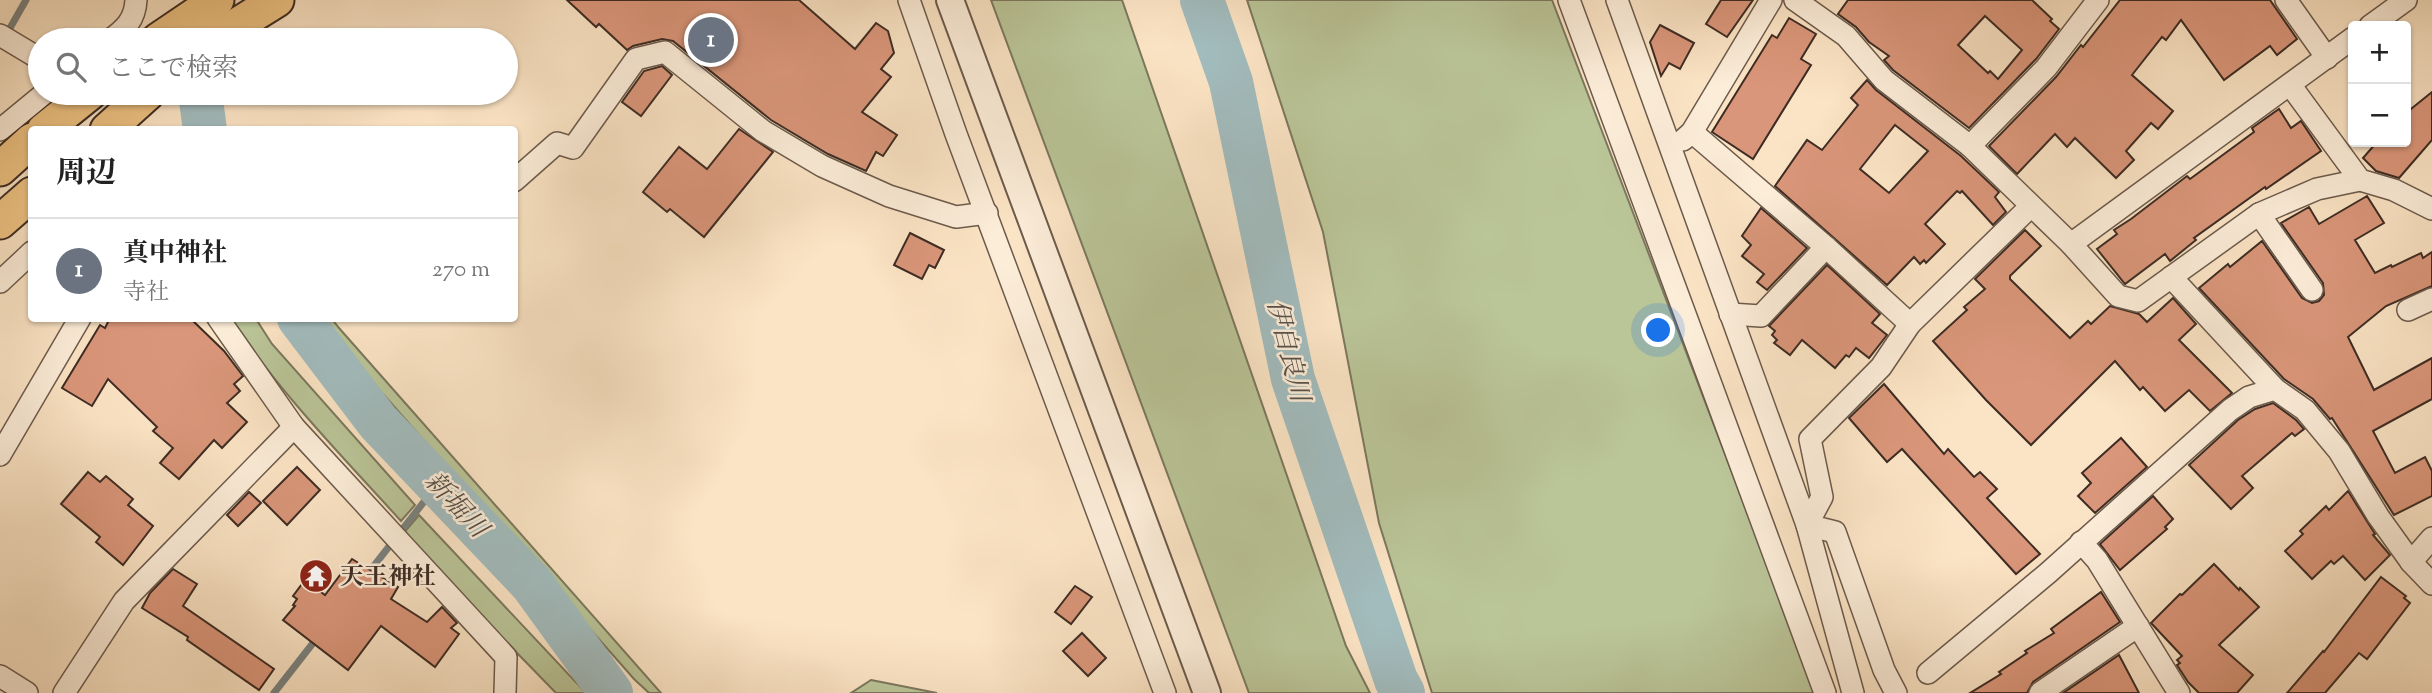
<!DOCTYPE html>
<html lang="ja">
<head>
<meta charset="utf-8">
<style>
	:root { --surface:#fff; --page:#f2f2f2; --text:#222; --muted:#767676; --line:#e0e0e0; --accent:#ea580c }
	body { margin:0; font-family:"Sorts Mill Goudy","Noto Serif JP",serif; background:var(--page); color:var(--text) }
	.controls { position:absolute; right:21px; top:21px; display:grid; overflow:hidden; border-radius:7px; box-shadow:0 2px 5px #0004 }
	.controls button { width:63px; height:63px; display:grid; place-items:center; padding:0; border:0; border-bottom:2px solid var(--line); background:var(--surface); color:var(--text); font:35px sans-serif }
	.you { position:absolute; left:1659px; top:331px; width:24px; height:24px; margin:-18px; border:5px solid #fff; border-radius:50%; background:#1a73e8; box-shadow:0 0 0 10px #1a73e833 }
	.badge { display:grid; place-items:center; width:46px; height:46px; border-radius:50%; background:var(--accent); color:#fff; font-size:23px; font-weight:700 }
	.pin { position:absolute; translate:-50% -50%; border:4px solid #fff; box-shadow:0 2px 7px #0006 }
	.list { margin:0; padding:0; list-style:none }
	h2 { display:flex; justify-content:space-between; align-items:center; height:91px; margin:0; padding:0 28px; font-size:30px }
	h2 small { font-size:23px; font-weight:400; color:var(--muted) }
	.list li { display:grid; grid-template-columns:46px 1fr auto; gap:21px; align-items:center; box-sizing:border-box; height:105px; padding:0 28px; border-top:2px solid var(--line) }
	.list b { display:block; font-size:26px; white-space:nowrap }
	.list p { margin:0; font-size:23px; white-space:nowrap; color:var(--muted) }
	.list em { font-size:23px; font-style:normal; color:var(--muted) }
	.icon { flex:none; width:38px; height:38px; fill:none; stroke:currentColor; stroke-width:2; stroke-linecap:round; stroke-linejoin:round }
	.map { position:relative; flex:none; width:2432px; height:693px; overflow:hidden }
	.search { position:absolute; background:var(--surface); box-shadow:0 2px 5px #0004; left:28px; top:28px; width:490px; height:77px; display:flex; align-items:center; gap:18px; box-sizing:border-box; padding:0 24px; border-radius:38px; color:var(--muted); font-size:26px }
	.panel { position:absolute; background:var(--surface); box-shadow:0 2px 5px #0004; left:28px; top:126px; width:490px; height:196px; border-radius:7px }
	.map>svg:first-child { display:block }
	.green { fill:#bac598; stroke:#7c785e; stroke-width:2 }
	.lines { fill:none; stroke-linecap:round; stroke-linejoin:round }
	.stream { stroke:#7a8280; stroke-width:7 }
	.river { stroke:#a2bcbe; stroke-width:44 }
	.building { fill:#da967a; stroke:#3d2c24; stroke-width:2; fill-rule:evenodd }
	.minor-casing { stroke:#6c5a4c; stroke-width:24 }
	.tertiary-casing { stroke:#6c5a4c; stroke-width:30 }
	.primary-casing { stroke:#3d2c24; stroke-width:37 }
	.minor { stroke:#fcedd9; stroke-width:21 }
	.tertiary { stroke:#fcedd9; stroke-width:26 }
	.primary { stroke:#eec282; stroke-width:33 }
	.labels { text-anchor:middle; stroke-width:5; stroke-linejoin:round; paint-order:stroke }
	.poi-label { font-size:24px; font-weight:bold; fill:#3d2c24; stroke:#fcedd9; text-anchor:start }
	.water-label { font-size:26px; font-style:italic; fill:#56504a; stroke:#fcedd9 }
</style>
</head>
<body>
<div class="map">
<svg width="2432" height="693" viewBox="0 0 2432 693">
	<rect width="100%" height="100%" fill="#fbe4c5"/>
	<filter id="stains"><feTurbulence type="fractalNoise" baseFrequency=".00286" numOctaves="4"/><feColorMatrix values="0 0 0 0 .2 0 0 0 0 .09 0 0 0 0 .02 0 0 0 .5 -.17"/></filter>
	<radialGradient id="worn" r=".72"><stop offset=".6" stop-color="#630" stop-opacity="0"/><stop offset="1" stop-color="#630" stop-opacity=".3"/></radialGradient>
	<!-- green -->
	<g class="green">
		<path d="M991,0H1122L1346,646L1370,693H1249Z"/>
		<path d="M1247,0H1552L1816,693H1432L1379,523L1323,232Z"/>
		<path d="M231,319H256L272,344L415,505L401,521C342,456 279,392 231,319Z"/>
		<path d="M317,319H332L339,328L661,693H649L634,679Z"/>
		<path d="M419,515L586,693H556L402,535Z"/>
		<path d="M871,680L937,693H851Z"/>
	</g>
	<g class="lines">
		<!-- stream -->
		<g class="stream">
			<path d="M6,35L26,0"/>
			<path d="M366,576L430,494"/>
			<path d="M274,693L317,638"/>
		</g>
		<!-- river -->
		<g class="river">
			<path d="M1202,0L1231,82L1293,379L1396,680L1403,693"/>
			<path d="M200,93L205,130"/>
			<path d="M299,318L378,422L532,584L611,693"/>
		</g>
	</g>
	<!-- building -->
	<g class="building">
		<path d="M567,0H799L855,49L876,23L888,31L894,53L881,69L891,77L862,112L897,135L883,156L876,152L866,171L828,154L771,120L673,41L662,39L633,46L627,50L599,24L596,27Z"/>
		<path d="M1721,0H1753L1727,37L1706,24Z"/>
		<path d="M1848,0H2032L2052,19L2050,21L2059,29L2036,59L1969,128L1893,70L1884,60L1889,56L1869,42L1856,27L1838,14ZM1985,16L2022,50L1998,79L1990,71L1988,73L1958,45Z"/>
		<path d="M2120,0H2270L2297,39L2277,55L2270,46L2224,80L2181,20L2166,40L2162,37L2132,75L2173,111L2158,129L2151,123L2126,151L2134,160L2116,178L2075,138L2067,147L2055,134L2017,174L1989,146L2056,77L2081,45L2083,47Z"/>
		<path d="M1789,18L1816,34L1801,59L1811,65L1753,159L1712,132L1772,35L1777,38Z"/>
		<path d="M1660,25L1694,43L1680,69L1669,63L1661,76L1650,42Z"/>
		<path d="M662,66L672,75L641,116L622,102L644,71Z"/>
		<path d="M1867,80L1876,90L1961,156L1999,192L1995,197L2006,212L1993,225L1962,191L1960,193L1957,191L1925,224L1945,244L1926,263L1924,260L1920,264L1914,257L1887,285L1775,186L1807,140L1822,150L1858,105L1851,98ZM1895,125L1928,151L1889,193L1860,169Z"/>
		<path d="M2432,92V140L2399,178L2376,171L2363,158L2377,142H2406V113Z"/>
		<path d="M2279,109L2291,128L2301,121L2321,151L2266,189L2265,187L2194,238L2196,240L2170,261L2165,254L2125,284L2097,249L2117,234L2114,230L2131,219L2187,176L2190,179L2254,132L2252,128Z"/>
		<path d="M739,129L773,152L704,237L670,209L667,212L643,192L679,147L707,169Z"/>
		<path d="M2367,196L2384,223L2355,240L2375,273L2391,265L2392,267L2421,253L2423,258L2432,252V286L2386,306L2348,337L2374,390L2432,358V399L2373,431L2395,473L2425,457L2432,471V496L2394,515L2332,418L2330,419L2313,399L2284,379L2199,288L2228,264L2230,267L2262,241L2302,298L2312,303L2319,301L2324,295L2323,283L2281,223L2309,207L2319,224Z"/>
		<path d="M1761,208L1807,248L1767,290L1757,282L1764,274L1742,256L1751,245L1742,236Z"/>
		<path d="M2025,230L2041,246L2010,276V279L2070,338L2088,321L2091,324L2110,306L2139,314L2147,322L2173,298L2196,324L2179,340L2232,393L2210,411L2189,390L2165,411L2143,387L2140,390L2115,361L2031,445L1986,400L1933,341L1967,310L1964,307L1985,289L1975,279Z"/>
		<path d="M910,233L944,250L935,268L929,265L922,279L894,265Z"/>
		<path d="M1827,265L1880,314L1872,323L1887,335L1869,358L1856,348L1849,357L1846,355L1835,368L1802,340L1790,355L1774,343L1777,340L1772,335L1775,331L1769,326Z"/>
		<path d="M110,318H190L224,351L243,376L234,384L240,391L227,403L247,422L222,448L214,440L179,479L160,463L173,448L153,431L157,427L108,379L92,406L62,388L100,325L105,328Z"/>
		<path d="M1884,384L1944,454L1948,449L1974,477L1980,472L1997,489L1987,498L2040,554L2016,574L1902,449L1887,462L1849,418Z"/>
		<path d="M2273,403L2296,420L2304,429L2295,436L2292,433L2242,476L2253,488L2231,509L2189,465L2238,420L2255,409Z"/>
		<path d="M2121,438L2147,467L2095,513L2078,496L2091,483L2082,473Z"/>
		<path d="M297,467L320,490L287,525L263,501Z"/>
		<path d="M88,472L100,482L106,476L133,499L128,505L153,526L123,565L96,542L100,537L61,504Z"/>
		<path d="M2348,491L2375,534L2373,535L2390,555L2365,580L2343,556L2334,564L2331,561L2312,579L2285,551L2303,534L2300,531L2326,506L2329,510Z"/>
		<path d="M249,492L261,503L238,526L227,515Z"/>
		<path d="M2153,496L2173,519L2165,527L2167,529L2120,570L2100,544Z"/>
		<path d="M352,559L398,587L391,599L427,622L442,607L457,623L451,628L459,634L435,667L381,626L348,670L283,620L295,606L293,605L297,599L293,596L305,580L325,595Z"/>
		<path d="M2214,564L2239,590L2240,588L2259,607L2219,645L2253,675L2237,693H2199L2188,682L2177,665L2180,663L2177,660L2182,656L2151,623L2180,594L2182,595Z"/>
		<path d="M173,569L197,584L183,606L274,669L259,690L187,640L188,637L142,608L150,593Z"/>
		<path d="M2381,577L2406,596L2404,598L2410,603L2367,659L2359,653L2325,693H2287L2323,651L2324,652Z"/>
		<path d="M1075,586L1092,597L1071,624L1055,612Z"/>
		<path d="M2101,592L2120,622L2033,682L2027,693H1970L2001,674L1999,672L2027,653L2025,651L2054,633L2051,629Z"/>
		<path d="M1082,633L1106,658L1088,676L1063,651Z"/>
		<path d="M2119,655L2139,693H2063Z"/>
	</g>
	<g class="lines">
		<!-- minor casing -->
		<g class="minor-casing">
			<g id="minor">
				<path d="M909,0L956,134L1165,693"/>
				<path d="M1569,0L1825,693"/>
				<path d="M1617,0L1807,525L1853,693"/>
				<path d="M1795,0L1846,36L1884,80L1970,146L2071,244L2118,296L2138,301L2259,214L2317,189L2360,180"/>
				<path d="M2286,0L2327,58"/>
				<path d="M2370,26L2406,0"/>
				<path d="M0,35L40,59"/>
				<path d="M110,40C125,29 135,20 136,0"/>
				<path d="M2291,86L2360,180L2394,190L2432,209"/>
				<path d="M0,130L45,93"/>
				<path d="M1692,132L1826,247L1910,324"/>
				<path d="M1683,140L1692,132L1771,0"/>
				<path d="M1970,146L2046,68L2098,0"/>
				<path d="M514,181L557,143L573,148L636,59L665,52L763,131L822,166L889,196L956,217L987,213"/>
				<path d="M2259,214L2312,290"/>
				<path d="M2071,244L2353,38"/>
				<path d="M2171,277L2275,389L2305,410L2339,451L2378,516L2411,562L2432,584"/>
				<path d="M0,282L32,252"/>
				<path d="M2408,310L2432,299"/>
				<path d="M1730,314L1761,316L1826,247"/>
				<path d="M218,318L294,427L506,657L505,693"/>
				<path d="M0,455L80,318"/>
				<path d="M2081,542L2097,560L2179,693"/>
				<path d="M2411,562L2432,538"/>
				<path d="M1928,673L2048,573L2230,410L2249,397L2275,389"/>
				<path d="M0,676L27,693"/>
				<path d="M64,693L124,601L294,427"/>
				<path d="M1896,693L1884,670L1835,532L1807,525L1822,497L1810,439L1881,367L1910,324L2031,206"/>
				<path d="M2040,693L2138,626"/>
			</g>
		</g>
		<!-- tertiary casing -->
		<g class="tertiary-casing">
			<path id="tertiary" d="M950,0L1207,693"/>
		</g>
		<!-- primary casing -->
		<g class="primary-casing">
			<g id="primary">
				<path d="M158,40L217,0"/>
				<path d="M213,40L277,0"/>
				<path d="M44,130L90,93"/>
				<path d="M107,130L148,93"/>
				<path d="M0,169L32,140"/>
				<path d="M0,222L32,194"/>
			</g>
		</g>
		<!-- minor -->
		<use href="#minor" class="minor"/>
		<!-- tertiary -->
		<use href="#tertiary" class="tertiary"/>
		<!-- primary -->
		<use href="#primary" class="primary"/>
	</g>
	<!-- icons -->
	<defs>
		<g id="temple-disc" transform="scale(1.75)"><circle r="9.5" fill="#8f2418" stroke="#fcedd9"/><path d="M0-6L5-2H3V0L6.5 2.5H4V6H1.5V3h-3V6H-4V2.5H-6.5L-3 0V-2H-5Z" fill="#fff"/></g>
	</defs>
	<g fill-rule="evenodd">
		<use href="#temple-disc" x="316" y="576"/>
	</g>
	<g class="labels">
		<!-- poi labels -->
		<g class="poi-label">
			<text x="340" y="584">天王神社</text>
		</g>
		<!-- water labels -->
		<g class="water-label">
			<text transform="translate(1289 350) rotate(76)" y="9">伊自良川</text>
			<text transform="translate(457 504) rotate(47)" y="9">新堀川</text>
		</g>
	</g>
	<rect width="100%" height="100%" filter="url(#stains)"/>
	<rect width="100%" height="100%" fill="url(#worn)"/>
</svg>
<div class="controls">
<button>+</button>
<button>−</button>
</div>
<div class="you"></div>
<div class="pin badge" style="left:711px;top:40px;background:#6b7280">1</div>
<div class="search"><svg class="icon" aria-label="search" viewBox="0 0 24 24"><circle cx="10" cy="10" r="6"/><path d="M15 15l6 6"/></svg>ここで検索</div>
<section class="panel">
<h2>周辺<small></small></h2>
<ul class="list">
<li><span class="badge" style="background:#6b7280">1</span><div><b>真中神社</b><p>寺社</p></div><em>270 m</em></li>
</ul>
</section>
</div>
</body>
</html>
